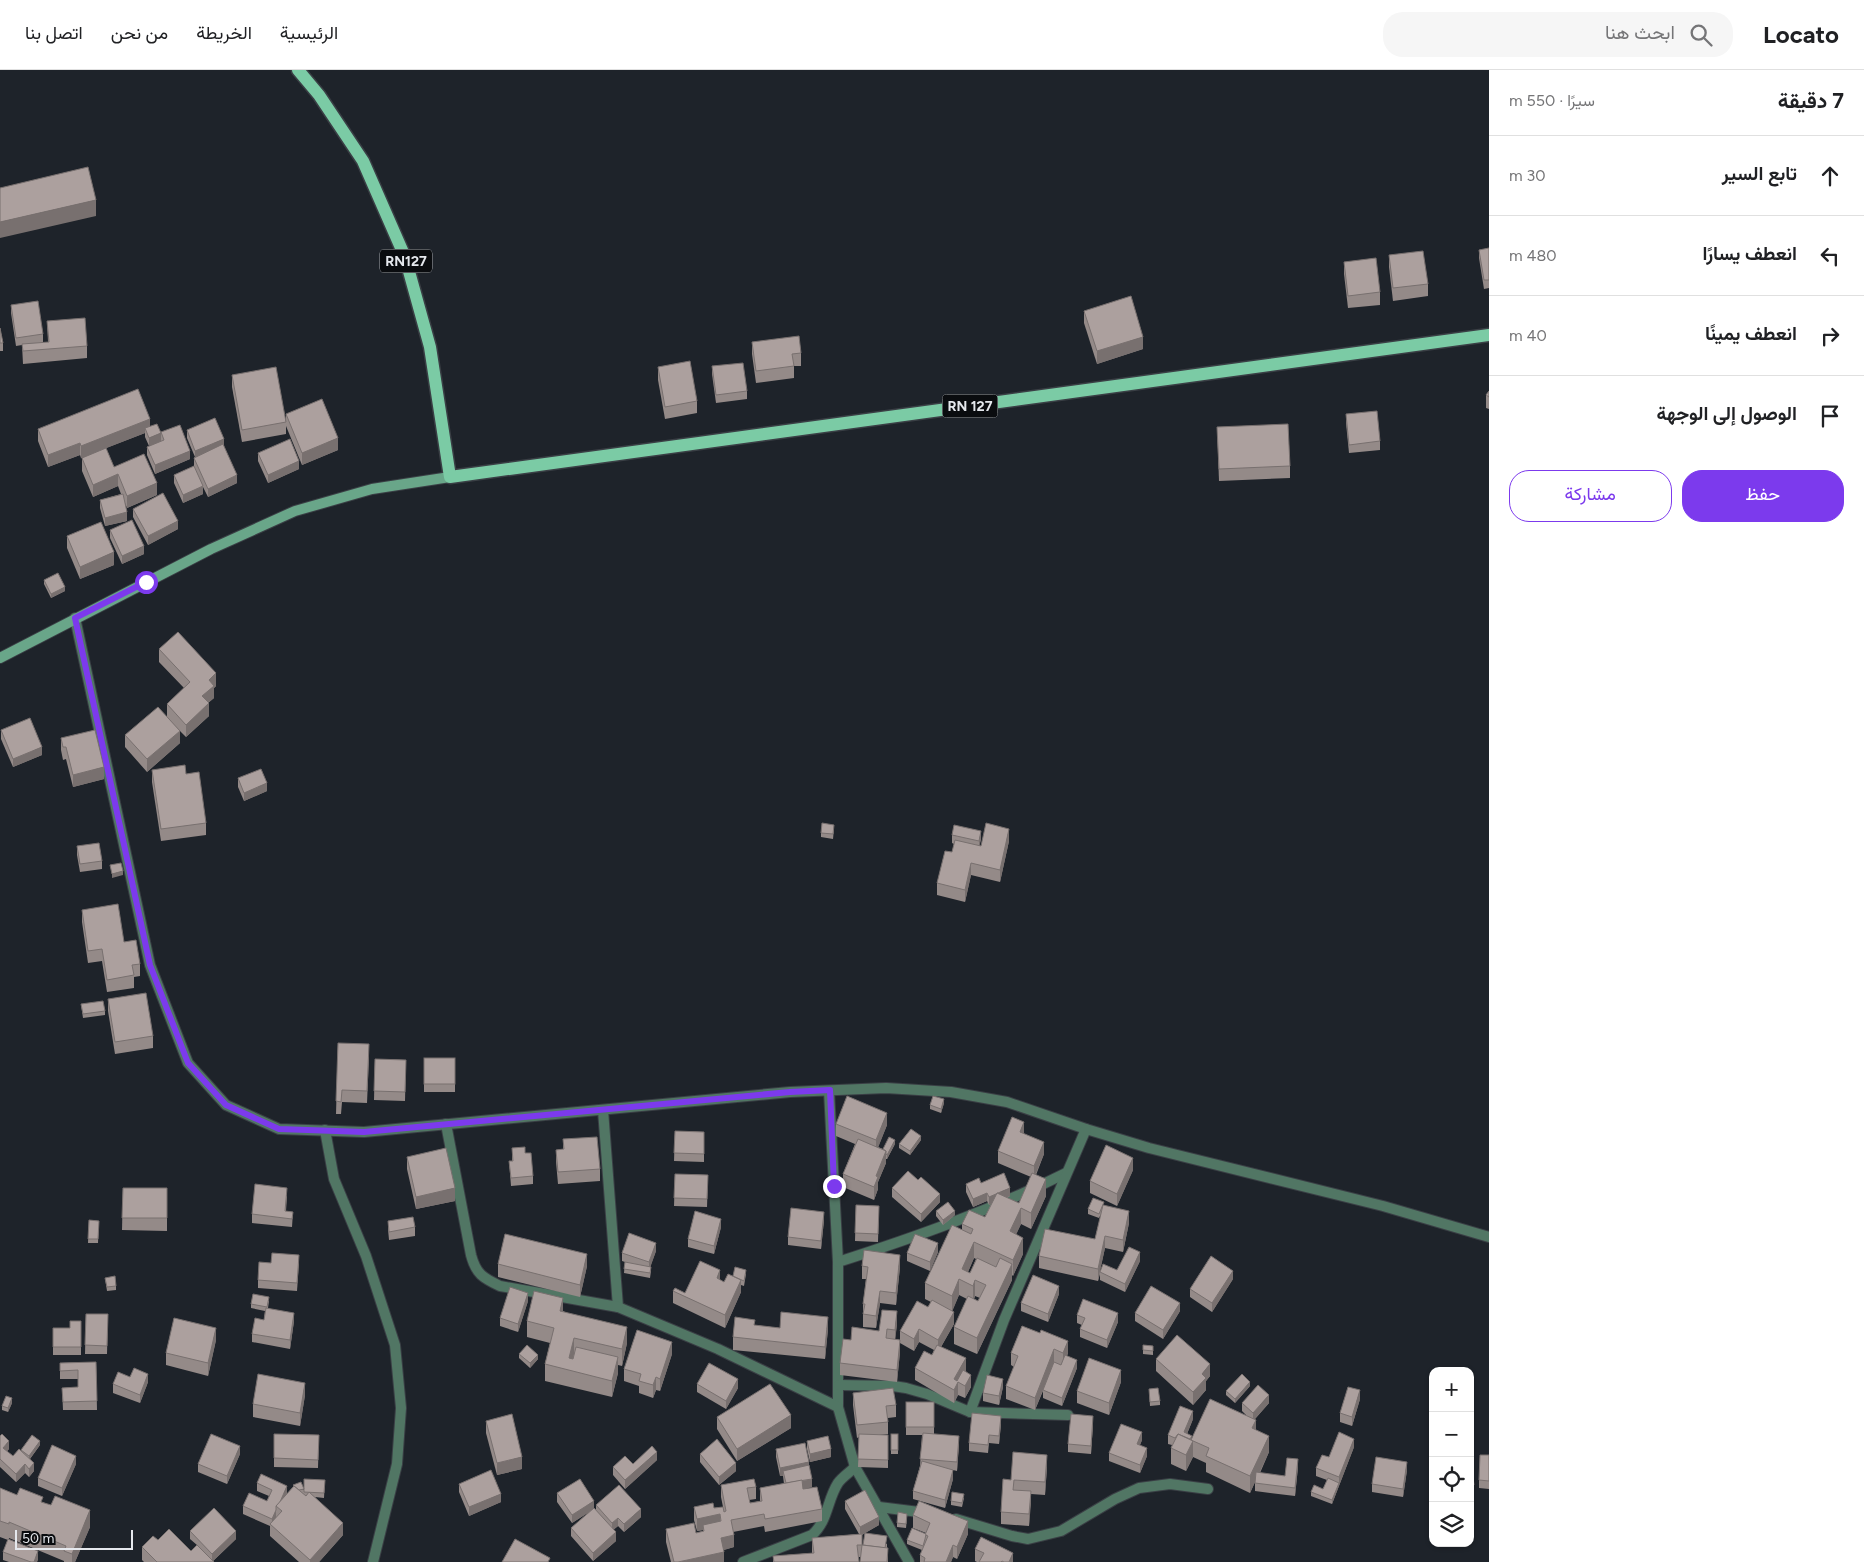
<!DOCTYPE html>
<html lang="ar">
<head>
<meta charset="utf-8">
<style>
	:root { --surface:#fff; --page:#f6f6f6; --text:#202124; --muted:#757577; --line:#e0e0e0; --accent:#7c3aed }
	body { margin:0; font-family:Figtree,Vazirmatn,sans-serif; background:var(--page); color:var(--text); direction:rtl }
	.controls { position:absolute; right:15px; bottom:15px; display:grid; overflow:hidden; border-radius:10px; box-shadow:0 1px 4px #0004 }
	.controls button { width:45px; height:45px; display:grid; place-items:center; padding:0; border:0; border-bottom:1px solid var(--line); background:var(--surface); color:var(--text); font:25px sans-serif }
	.scale { position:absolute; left:15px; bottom:12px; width:118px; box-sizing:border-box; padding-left:5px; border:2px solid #e5e8ed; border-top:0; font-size:14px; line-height:18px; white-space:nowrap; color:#e5e8ed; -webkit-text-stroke:4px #0a0c0f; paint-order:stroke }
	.stop { position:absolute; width:15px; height:15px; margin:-11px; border:4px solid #7c3aed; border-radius:50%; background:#fff }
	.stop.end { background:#7c3aed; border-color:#fff; box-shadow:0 1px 5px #0008 }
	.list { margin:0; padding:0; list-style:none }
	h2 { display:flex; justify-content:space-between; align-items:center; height:65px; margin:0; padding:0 20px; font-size:21px }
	h2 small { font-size:16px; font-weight:400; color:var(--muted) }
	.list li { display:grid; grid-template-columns:32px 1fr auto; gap:15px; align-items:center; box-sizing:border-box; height:80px; padding:0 20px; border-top:1px solid var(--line) }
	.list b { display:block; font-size:19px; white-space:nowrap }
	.list em { font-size:16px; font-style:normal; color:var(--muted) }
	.actions { display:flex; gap:10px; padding:15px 20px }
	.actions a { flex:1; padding:11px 0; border:1px solid var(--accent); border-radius:20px; text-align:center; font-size:18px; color:var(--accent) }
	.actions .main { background:var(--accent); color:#fff }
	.icon { flex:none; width:28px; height:28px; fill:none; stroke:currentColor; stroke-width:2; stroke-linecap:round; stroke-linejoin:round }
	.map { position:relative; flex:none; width:1489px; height:1492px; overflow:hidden; direction:ltr }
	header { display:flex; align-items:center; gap:30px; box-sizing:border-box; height:70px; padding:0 25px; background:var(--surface); border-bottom:1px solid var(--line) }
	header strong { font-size:24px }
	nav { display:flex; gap:28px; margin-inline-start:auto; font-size:18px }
	.search { width:350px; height:45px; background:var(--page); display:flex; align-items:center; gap:12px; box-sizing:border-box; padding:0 18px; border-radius:20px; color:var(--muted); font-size:19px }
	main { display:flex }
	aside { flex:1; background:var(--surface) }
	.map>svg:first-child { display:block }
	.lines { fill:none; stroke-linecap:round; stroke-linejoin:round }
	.street-casing { stroke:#3a3f45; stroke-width:12 }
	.secondary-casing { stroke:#3a3f45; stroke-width:12 }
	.primary-casing { stroke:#3a3f45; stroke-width:15 }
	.street { stroke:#517664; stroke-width:10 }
	.secondary { stroke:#69a689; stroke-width:10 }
	.primary { stroke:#7bcba5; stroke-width:12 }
	.wall { fill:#948a88; fill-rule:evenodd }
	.shaded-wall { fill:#78706f }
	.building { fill:#aca09e; stroke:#78706f }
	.route { stroke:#7c3aed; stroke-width:6 }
	.labels { text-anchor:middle; stroke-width:5; stroke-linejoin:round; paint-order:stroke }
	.shield { fill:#0a0c0f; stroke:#a3a6aa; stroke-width:1 }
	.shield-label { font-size:14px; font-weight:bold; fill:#e5e8ed }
</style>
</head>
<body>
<header>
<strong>Locato</strong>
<div class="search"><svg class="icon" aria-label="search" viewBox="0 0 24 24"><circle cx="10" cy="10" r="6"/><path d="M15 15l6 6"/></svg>ابحث هنا</div>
<nav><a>الرئيسية</a><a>الخريطة</a><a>من نحن</a><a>اتصل بنا</a></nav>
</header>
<main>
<aside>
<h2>7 دقيقة<small>سيرًا · 550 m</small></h2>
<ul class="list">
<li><svg class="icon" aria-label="ahead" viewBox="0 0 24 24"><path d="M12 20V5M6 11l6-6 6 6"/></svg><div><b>تابع السير</b></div><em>30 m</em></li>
<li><svg class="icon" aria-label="left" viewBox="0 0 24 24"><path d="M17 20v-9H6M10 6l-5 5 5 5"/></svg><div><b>انعطف يسارًا</b></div><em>480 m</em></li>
<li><svg class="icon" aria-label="right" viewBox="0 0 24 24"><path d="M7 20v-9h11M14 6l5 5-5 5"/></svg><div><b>انعطف يمينًا</b></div><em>40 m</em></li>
<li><svg class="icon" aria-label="arrive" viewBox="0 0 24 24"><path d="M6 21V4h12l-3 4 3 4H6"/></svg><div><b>الوصول إلى الوجهة</b></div></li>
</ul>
<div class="actions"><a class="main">حفظ</a><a>مشاركة</a></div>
</aside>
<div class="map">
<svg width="1489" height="1492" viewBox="0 0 1489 1492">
	<rect width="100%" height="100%" fill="#1e232a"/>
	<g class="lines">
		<!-- street casing -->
		<g class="street-casing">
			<g id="street">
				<path d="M75,548L150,895L188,993L226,1035L279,1059L364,1062L790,1022L886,1018L951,1022L1007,1032L1086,1059L1149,1078L1383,1136L1489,1167"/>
				<path d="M829,1021L838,1192V1337L855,1397L909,1492"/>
				<path d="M603,1040L618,1237L718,1279L838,1337"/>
				<path d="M446,1054L471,1185C476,1204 483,1208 500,1216L618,1237"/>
				<path d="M325,1060L334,1109L366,1186L395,1275L401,1338L397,1394L373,1492"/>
				<path d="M838,1192C916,1167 992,1140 1066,1103"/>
				<path d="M839,1315L893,1316L906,1318L927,1324L970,1342L1068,1345"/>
				<path d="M970,1342L1004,1250L1086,1059"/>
				<path d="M879,1437L927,1443"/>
				<path d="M956,1449L1012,1466L1028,1469L1061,1461L1115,1429L1139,1418L1170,1414L1208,1419"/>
				<path d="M743,1492L812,1465C828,1451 827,1430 838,1413C842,1407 850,1402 855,1397"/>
			</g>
		</g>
		<!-- secondary casing -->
		<g class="secondary-casing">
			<path id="secondary" d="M0,588L211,479L295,441L372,419L450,407"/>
		</g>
		<!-- primary casing -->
		<g class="primary-casing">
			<path id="primary" d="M298,0L319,25L363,91L405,187L430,277L450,407L1489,265"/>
		</g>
		<!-- street -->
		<use href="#street" class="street"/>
		<!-- secondary -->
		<use href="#secondary" class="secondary"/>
		<!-- primary -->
		<use href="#primary" class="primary"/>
	</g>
	<!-- wall -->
	<g class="wall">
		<path d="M1489,178V218L1484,219L1479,188V180Z"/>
		<path d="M1389,185L1428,214V226L1393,231L1389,197Z"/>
		<path d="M1344,192L1380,222V235L1348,238L1344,204Z"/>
		<path d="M11,235L43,264V272H48L47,251L87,276V288L23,294L22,275L16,276L11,243Z"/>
		<path d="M1084,241L1143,279L1097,294L1084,253Z"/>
		<path d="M0,258L3,273V281H0Z"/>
		<path d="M752,272L801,283V296H794V308L756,313L752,284Z"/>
		<path d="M712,296L747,321V329L716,333L712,304Z"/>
		<path d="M658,297L697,331V343L665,349L658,310Z"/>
		<path d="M232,305L286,352V364L242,372L232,317Z"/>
		<path d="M1489,321V339L1486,338V325Z"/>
		<path d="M286,344L338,380L302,395L286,356Z"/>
		<path d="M1346,344L1380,371V380L1349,383L1346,353Z"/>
		<path d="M150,349L149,376L145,367V363L106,378L114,397L157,425L127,438L125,433L127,451L105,456L100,438V430L121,424L118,416L93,427L82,401V388L103,379L81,388L80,385L48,397L38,371V359Z"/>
		<path d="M1217,357L1290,396V408L1219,411Z"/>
		<path d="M187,360L224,377L237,413L208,427L203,417V424L183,433L174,413V405L194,396V388L195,387L187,368Z"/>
		<path d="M161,362L190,389L155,404L147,385V377L161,371Z"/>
		<path d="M258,383L299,399L268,413L258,391Z"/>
		<path d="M133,439L178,459L148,475L133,447Z"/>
		<path d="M110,460L144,484L122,494L110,468Z"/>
		<path d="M67,466L114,495L80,509L67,478Z"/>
		<path d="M44,510L65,521L51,528L44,514Z"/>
		<path d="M159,579L216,616L214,618V628L208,633L209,646L186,667L180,661V673L147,702L125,677V665L167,646V634L184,618L159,592Z"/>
		<path d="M1,660L42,685L13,697L1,669Z"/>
		<path d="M61,668L104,709L73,717L66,689L63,690L61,680Z"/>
		<path d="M152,700L186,704L206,753V765L161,771L152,712Z"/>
		<path d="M238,708L267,721L244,731L238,717Z"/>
		<path d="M834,759L833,769L821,767V763Z"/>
		<path d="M952,765L981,769L979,776L1009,771L1000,812L971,805L965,832L937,825V813L952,782L954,774L952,773Z"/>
		<path d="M77,776L102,791V799L80,802L77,785Z"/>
		<path d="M82,840L124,872L140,894V906L134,907V918L107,922L102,891L88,893L82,852Z"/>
		<path d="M108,929L153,966V978L115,984L108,941Z"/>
		<path d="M81,934L105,941V945L83,948Z"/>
		<path d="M338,973L369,987L367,1033L342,1032L341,1044H336Z"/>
		<rect x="424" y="988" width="31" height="34"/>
		<path d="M375,989L406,990L405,1031L374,1030Z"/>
		<path d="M944,1033L941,1043L930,1039V1035Z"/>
		<path d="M836,1054L887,1055L878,1077L883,1079L895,1074L887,1089H886V1093L878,1112V1119L874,1130L843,1117V1104L855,1074L836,1066Z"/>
		<path d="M675,1061L704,1062V1092L674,1091Z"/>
		<path d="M1024,1064L1044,1084L1036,1105L1046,1126L1031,1159L1021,1154L1016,1164L1023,1184L1013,1206L1012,1205V1210L977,1284L954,1274V1257L967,1229L959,1225L952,1241L954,1254L941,1277L966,1301L971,1317L965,1328L958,1325L954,1333L915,1310V1298L932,1285L934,1280L919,1272L914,1281L900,1273V1282L897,1312L840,1305V1293L851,1270L879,1261L897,1254L895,1269L900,1270V1261L928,1237L931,1232L925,1229V1213L962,1160V1154L985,1147L991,1134L989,1135L987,1131L973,1137L966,1122V1114L981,1113L1010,1126L1007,1128L1019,1133L1031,1107L998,1093V1081ZM974,1188L976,1189L970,1203L968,1202ZM975,1226L980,1228L978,1231L974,1229Z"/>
		<path d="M563,1069L600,1099V1111L558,1114L556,1092V1080L563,1079Z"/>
		<path d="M921,1070L910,1085L899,1078V1074Z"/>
		<path d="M512,1078L533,1106V1114L511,1116L509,1091H512Z"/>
		<path d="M407,1087L455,1131L416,1139L407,1099Z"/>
		<path d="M1133,1100L1117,1136L1090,1123V1111Z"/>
		<path d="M675,1104L708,1105L707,1137L674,1136Z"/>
		<path d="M918,1110L940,1132L921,1152L892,1127V1118Z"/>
		<path d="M123,1118H167V1161L122,1160Z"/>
		<path d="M287,1126L286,1141L293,1142L292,1157L252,1153V1144Z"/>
		<path d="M856,1135L879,1136L878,1172L855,1171Z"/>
		<path d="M1104,1135L1129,1153L1123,1182L1105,1178L1100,1200H1117L1140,1191L1125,1222L1100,1210V1204L1098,1211L1039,1198V1186L1095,1169L1101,1144L1099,1148L1088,1144V1139Z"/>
		<path d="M936,1141L955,1145L943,1155L936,1146Z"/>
		<path d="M89,1150L99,1151L98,1173H88Z"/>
		<path d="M824,1150L821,1179L788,1175V1167Z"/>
		<path d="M388,1151L415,1157V1166L389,1170L388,1159Z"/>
		<path d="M721,1157L714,1184L688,1177V1169Z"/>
		<path d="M656,1181L650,1197L651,1201L650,1208L624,1203L625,1192L622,1191V1183Z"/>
		<path d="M938,1182L930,1201L907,1191V1183Z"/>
		<path d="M299,1193L297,1221L258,1218V1210Z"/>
		<path d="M498,1194L587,1196L580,1227L498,1207Z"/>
		<path d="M862,1196L900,1197L896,1235L880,1233L876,1258L863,1257V1234L866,1209H862Z"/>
		<path d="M746,1204L744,1216L741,1215V1222L725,1258L673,1233V1221L685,1223L720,1210L724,1212L733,1206Z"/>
		<path d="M105,1208L116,1216V1220L107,1221Z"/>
		<path d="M1233,1209L1212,1242L1190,1227V1219Z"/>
		<path d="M1059,1224L1048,1252L1021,1241V1233Z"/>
		<path d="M269,1231L268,1238L294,1251L290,1279L252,1272V1264L264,1250L265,1241L251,1238V1234Z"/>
		<path d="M528,1231L518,1262L500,1256V1248Z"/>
		<path d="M563,1241L627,1273L622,1296L618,1295V1303L612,1327L545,1311V1294L550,1273L527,1267V1251Z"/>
		<path d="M1180,1241L1163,1269L1135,1251V1243Z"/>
		<path d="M86,1244H108L107,1284H85Z"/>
		<path d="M1077,1245L1118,1252L1107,1278L1080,1267V1259L1082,1255L1077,1253Z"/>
		<path d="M81,1251V1285H53V1258H70Z"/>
		<path d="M755,1255L780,1258L828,1259L825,1289L733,1280V1267Z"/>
		<path d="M1022,1256L1068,1283L1067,1286L1077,1298L1062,1336L1043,1328V1321L1035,1340L1006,1329V1316L1014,1297L1011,1295V1283Z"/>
		<path d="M216,1270L208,1306L166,1295V1283Z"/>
		<path d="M1143,1275L1153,1276V1285L1143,1284Z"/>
		<path d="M519,1284L538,1289L530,1298L519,1288Z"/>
		<path d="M672,1284L660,1321L656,1320L653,1328L639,1323V1316L624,1311V1299Z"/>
		<path d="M1156,1289L1210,1306L1206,1311V1320L1193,1335L1156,1301Z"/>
		<path d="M96,1292L97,1340H63L62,1318L78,1317V1309H60V1293Z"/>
		<path d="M130,1307L148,1312L140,1333L113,1323V1314Z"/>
		<path d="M1121,1312L1109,1345L1077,1333V1321Z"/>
		<path d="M697,1314L738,1318L726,1339L697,1322Z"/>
		<path d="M1250,1316L1235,1333L1226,1325V1321Z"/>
		<path d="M1003,1317L999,1335L983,1331V1323Z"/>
		<path d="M1149,1319L1160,1331V1335L1150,1336Z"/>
		<path d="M853,1323L896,1335V1347L888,1348V1364L879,1365H888V1398L858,1397L859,1367L857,1368L853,1335Z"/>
		<path d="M305,1325L300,1356L253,1347V1334Z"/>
		<path d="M1360,1329L1352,1356L1340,1352V1343Z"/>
		<path d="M906,1332H934V1364L959,1374L957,1401L953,1400V1409L945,1438L913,1429V1421L920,1396L922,1365H906Z"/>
		<path d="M12,1333L8,1342L2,1340V1336Z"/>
		<path d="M1242,1333H1269L1255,1349L1256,1360L1269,1382L1260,1403L1285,1406L1298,1397L1295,1426L1255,1421V1412L1250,1423L1206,1402V1393L1193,1387L1186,1401L1171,1394V1378L1172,1375L1168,1374V1365L1193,1349L1187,1364L1192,1369L1246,1345L1242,1341Z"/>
		<path d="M717,1347L791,1358L737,1391L717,1359Z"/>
		<path d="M486,1351L522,1399L497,1405L486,1363Z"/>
		<path d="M1001,1354L999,1374L989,1373L988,1383L969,1381V1373Z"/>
		<path d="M1093,1354L1091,1384L1068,1382V1374Z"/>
		<path d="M274,1364L319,1365L318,1398L274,1397Z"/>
		<rect x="891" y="1364" width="7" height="20"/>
		<path d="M0,1366L9,1379L7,1381L13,1386L21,1381L40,1375L30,1389L34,1401L29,1407L25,1403L16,1412L0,1397Z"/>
		<path d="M1142,1370L1140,1375L1147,1386L1140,1403L1109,1391V1383Z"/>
		<path d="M807,1371L831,1387L810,1392L807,1379Z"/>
		<path d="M1354,1377L1332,1434L1311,1426V1422L1323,1419L1327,1410L1316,1406V1398L1329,1387Z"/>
		<path d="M776,1379L809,1395L812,1417L803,1419L822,1439V1451L765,1462L764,1456L733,1462L734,1477L723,1480L724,1492H671L666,1472V1459L696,1463L703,1461V1460L697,1461L694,1450V1437L714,1438L723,1437L721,1427V1415L756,1417V1429L749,1430L750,1433L760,1431V1418L784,1414L783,1406H780L776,1387Z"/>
		<path d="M240,1384L227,1414L198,1402V1394Z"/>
		<path d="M700,1384L736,1401L719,1415L700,1392Z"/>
		<path d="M1489,1385V1419L1479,1418V1410Z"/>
		<path d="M657,1390L625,1419L613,1405V1397Z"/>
		<path d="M76,1394L62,1426L38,1416V1408Z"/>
		<path d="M1047,1397L1045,1425L1031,1424L1029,1456L1001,1454V1442L1011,1410Z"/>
		<path d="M1470,1399L1474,1415V1423H1470Z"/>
		<path d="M1407,1400L1403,1427L1372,1422V1414Z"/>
		<path d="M325,1410L324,1428L315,1427L343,1465L319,1492H299L270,1466V1456L243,1444V1436L267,1431L269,1426L257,1421V1413L287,1424L293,1417V1415L304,1420Z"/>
		<path d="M459,1414L501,1432L469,1446L459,1422Z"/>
		<path d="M0,1418L17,1425L43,1432L90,1457L75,1492H64V1491L9,1468V1470L38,1489L37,1492H9L3,1490V1482L8,1470L0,1467Z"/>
		<path d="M557,1423L594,1438L596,1440V1435L641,1447L624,1462L618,1456L613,1460L616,1471L593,1491L571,1466V1458L589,1442L572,1453L557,1432Z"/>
		<path d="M964,1428L962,1437L951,1435V1431Z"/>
		<path d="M845,1431L879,1455L865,1463L887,1474V1478H888V1492H860L861,1487H858L859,1492H773V1486L812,1483V1468L859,1464L845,1439ZM865,1463L863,1475H862V1465Z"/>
		<path d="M913,1445L968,1464L957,1489L953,1487L951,1492H920V1485L922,1480L907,1474V1470L926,1463L913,1458Z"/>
		<path d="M907,1448L906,1458L897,1457V1453Z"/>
		<path d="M190,1461L236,1469L213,1491L214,1492H144L142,1490V1477L158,1470L191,1481L197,1475L190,1469Z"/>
		<path d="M975,1479L1013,1492H977L975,1491Z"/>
	</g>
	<!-- shaded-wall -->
	<g class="shaded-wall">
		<path d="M96,130V146L0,168V152Z"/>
		<path d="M1143,267V279L1097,294V281Z"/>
		<path d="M150,349V361L145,358V363L81,388V376Z"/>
		<path d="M161,363V372L149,376V368Z"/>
		<path d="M338,368V380L302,395V383Z"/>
		<path d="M224,369V377L195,389V381Z"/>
		<path d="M80,373V385L48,397V385Z"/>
		<path d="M190,381V389L155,404V395Z"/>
		<path d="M299,391V399L268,413V405Z"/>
		<path d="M118,404V416L93,427V415Z"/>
		<path d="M237,405V413L208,427V419Z"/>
		<path d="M157,413V425L127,438V426Z"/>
		<path d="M203,416V424L183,433V425Z"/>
		<path d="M127,442V451L105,456V448Z"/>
		<path d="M178,451V459L148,475V466Z"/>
		<path d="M144,476V484L122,494V486Z"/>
		<path d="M114,482V495L80,509V497Z"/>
		<path d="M65,517V521L51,528V524Z"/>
		<path d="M216,603V616L214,618V628L202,638V626L209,610Z"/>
		<path d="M209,633V646L186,667V655Z"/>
		<path d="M180,661V673L147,702V689Z"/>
		<path d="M42,677V685L13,697V689Z"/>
		<path d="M104,697V709L73,717V705Z"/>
		<path d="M267,713V721L244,731V723Z"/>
		<path d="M1009,759V771L1000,812V800Z"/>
		<path d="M981,761V769L979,779V771Z"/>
		<path d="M971,793V805L965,832V820Z"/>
		<path d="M123,801V805L112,808V804Z"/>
		<path d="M944,1029V1033L941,1043V1039Z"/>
		<path d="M887,1043V1055L876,1083V1070Z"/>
		<path d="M1024,1052V1065L1020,1062Z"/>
		<path d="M921,1066V1070L910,1085V1081Z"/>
		<path d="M895,1070V1074L887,1089V1085Z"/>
		<path d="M1044,1072V1084L1034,1108V1096Z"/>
		<path d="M886,1081V1093L878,1112V1119L874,1130V1117L876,1106Z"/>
		<path d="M1133,1088V1100L1117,1136V1124Z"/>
		<path d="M1046,1109V1126L1031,1159V1143Z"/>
		<path d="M455,1118V1131L416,1139V1127Z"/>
		<path d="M1010,1118V1126L989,1135V1127Z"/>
		<path d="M987,1123V1131L973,1137V1129Z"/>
		<path d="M940,1124V1132L921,1152V1144Z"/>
		<path d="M1021,1138V1154L1010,1178V1161Z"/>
		<path d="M955,1141V1145L943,1155V1150Z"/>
		<path d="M1129,1141V1153L1123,1182V1170Z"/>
		<path d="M824,1142V1150L821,1179V1171Z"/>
		<path d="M721,1149V1157L714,1184V1176Z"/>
		<path d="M1105,1166V1178L1098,1211V1199Z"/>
		<path d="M1023,1168V1184L1013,1206V1190Z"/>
		<path d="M974,1172V1188L964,1211L962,1199Z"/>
		<path d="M656,1173V1181L649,1201V1192Z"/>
		<path d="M938,1173V1182L930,1201V1192Z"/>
		<path d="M1140,1182V1191L1125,1222V1214Z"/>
		<path d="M587,1184V1196L580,1227V1215Z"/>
		<path d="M900,1185V1197L896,1235V1223Z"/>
		<path d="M1012,1194V1210L977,1284V1268Z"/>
		<path d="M720,1200V1212L717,1208Z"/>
		<path d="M1233,1201V1209L1212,1242V1233Z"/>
		<path d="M959,1209V1225L952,1242V1226Z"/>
		<path d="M741,1210V1222L725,1258V1245Z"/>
		<path d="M975,1210V1226L973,1232V1216Z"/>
		<path d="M1059,1216V1224L1048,1252V1244Z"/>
		<path d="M880,1221V1233L876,1258V1246Z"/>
		<path d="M528,1223V1231L518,1262V1254Z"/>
		<path d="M563,1228V1244L560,1241Z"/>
		<path d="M1180,1233V1241L1163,1269V1260Z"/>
		<path d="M897,1241V1254L895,1272V1260Z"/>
		<path d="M954,1242V1254L938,1282V1270Z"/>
		<path d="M294,1243V1251L290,1279V1270Z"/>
		<path d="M1118,1243V1252L1107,1278V1270Z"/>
		<path d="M828,1247V1259L825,1289V1277Z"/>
		<path d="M627,1257V1273L622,1296V1279Z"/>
		<path d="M216,1258V1270L208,1306V1293Z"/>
		<path d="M919,1259V1272L914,1281V1269Z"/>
		<path d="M574,1268V1284L569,1300V1288Z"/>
		<path d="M900,1270V1282L897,1312V1300Z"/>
		<path d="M1068,1271V1283L1063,1296V1283Z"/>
		<path d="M672,1272V1284L660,1321V1309Z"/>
		<path d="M1054,1279V1292L1035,1340V1328Z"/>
		<path d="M538,1285V1289L530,1298V1293Z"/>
		<path d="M618,1287V1303L612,1327V1311Z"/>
		<path d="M966,1288V1301L958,1313V1325L954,1333V1309Z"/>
		<path d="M1077,1290V1298L1062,1336V1328Z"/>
		<path d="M1210,1294V1306L1206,1311V1320L1193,1335V1322L1202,1304Z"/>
		<path d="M1121,1300V1312L1109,1345V1333Z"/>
		<path d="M148,1304V1312L140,1333V1325Z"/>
		<path d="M971,1305V1317L965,1328V1316Z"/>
		<path d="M656,1307V1320L653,1328V1315Z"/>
		<path d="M738,1309V1318L726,1339V1331Z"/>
		<path d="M1003,1309V1317L999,1335V1326Z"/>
		<path d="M1250,1312V1316L1235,1333V1329Z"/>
		<path d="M305,1313V1325L300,1356V1343Z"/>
		<path d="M1360,1320V1329L1352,1356V1347Z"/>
		<path d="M1269,1325V1333L1253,1351V1343Z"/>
		<path d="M12,1328V1333L8,1342V1338Z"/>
		<path d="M1193,1341V1349L1184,1371V1362Z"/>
		<path d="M791,1345V1358L737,1391V1379Z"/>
		<path d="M1001,1346V1354L999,1374V1366Z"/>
		<path d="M1093,1346V1354L1091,1384V1376Z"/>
		<path d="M1256,1350V1366L1252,1358Z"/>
		<path d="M1142,1362V1370L1137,1382V1374Z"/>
		<path d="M959,1366V1374L957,1401V1392Z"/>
		<path d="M1192,1366V1370L1193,1371V1387L1186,1401V1385L1189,1373Z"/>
		<path d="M1269,1366V1382L1250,1423V1406Z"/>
		<path d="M1354,1369V1377L1332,1434V1430L1339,1414V1407Z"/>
		<path d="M9,1371V1379L3,1386V1378Z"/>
		<path d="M40,1371V1375L29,1390V1386Z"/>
		<path d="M240,1376V1384L227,1414V1406Z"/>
		<path d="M1147,1378V1386L1140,1403V1395Z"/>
		<path d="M831,1379V1387L810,1392V1384Z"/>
		<path d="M657,1382V1390L625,1419V1410Z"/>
		<path d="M1047,1385V1397L1045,1425V1412Z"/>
		<path d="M76,1386V1394L62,1426V1418Z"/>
		<path d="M522,1387V1399L497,1405V1393Z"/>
		<path d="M1298,1389V1397L1295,1426V1418Z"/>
		<path d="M809,1392V1400L783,1401V1406H780V1398Z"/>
		<path d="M1407,1392V1400L1403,1427V1419Z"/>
		<path d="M34,1393V1401L29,1407V1399Z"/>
		<path d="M736,1393V1401L719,1415V1407Z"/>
		<path d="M25,1394V1403L16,1412V1404Z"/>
		<path d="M953,1400V1409L945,1438V1430Z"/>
		<path d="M812,1409V1417L786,1423V1415Z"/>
		<path d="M287,1416V1424L278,1437Z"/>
		<path d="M1031,1421V1434L1029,1456V1444Z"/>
		<path d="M501,1424V1432L469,1446V1437Z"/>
		<path d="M594,1431V1439L572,1453V1445Z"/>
		<path d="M641,1439V1447L624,1462V1454Z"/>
		<path d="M90,1440V1457L75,1492H72V1484Z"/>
		<path d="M276,1440V1448L272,1456V1449Z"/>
		<path d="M720,1444V1456L703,1455V1460L697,1461V1449Z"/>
		<path d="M879,1447V1455L860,1466V1457Z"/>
		<path d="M618,1448V1456L612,1461V1453Z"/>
		<path d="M968,1451V1464L957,1489V1477Z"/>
		<path d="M343,1453V1465L319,1492H310V1490Z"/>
		<path d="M236,1461V1469L212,1492V1484Z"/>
		<path d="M616,1462V1471L593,1491V1483Z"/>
		<path d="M734,1465V1477L721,1481V1468Z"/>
		<path d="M953,1475V1487L951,1492H946Z"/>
		<path d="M38,1481V1489L37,1492H34Z"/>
		<path d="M724,1482V1492H678Z"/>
		<path d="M1013,1483V1492H1009Z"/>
	</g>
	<!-- building -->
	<g class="building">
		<path d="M88,97L96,130L0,152V118Z"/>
		<path d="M1489,178V210H1484L1479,180Z"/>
		<path d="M1423,181L1428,214L1393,218L1389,185Z"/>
		<path d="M1376,188L1380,222L1348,226L1344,192Z"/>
		<path d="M1131,226L1143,267L1097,281L1084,241Z"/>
		<path d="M38,231L43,264L16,268L11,235Z"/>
		<path d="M85,248L87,276L23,281L22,274L49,272L47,251Z"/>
		<path d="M0,258L3,273H0Z"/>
		<path d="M799,266L801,283L792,284L794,296L756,301L752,272Z"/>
		<path d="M690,291L697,331L665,337L658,297Z"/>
		<path d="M743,293L747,321L716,325L712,296Z"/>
		<path d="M276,297L286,352L242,360L232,305Z"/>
		<path d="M138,319L150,349L81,376L80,373L48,385L38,359Z"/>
		<path d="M1489,321V327L1486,325Z"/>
		<path d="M322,329L338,368L302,383L286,344Z"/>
		<path d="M1377,341L1380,371L1349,375L1346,344Z"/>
		<path d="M215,348L224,369L195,381L187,360Z"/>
		<path d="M157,354L161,363L149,368L145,358Z"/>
		<path d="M1288,354L1290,396L1219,399L1217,357Z"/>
		<path d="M180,355L190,381L155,395L147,377L164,370L161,362Z"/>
		<path d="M290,369L299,391L268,405L258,383Z"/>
		<path d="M223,374L237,405L208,419L194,388Z"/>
		<path d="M106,378L114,397L144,384L157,413L127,426L118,404L93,415L82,388Z"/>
		<path d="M194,396L203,416L183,425L174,405Z"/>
		<path d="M163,423L178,451L148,466L133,439Z"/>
		<path d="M123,424L127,442L105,448L100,430Z"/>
		<path d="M132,450L144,476L122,486L110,460Z"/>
		<path d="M101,452L114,482L80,497L67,466Z"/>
		<path d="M58,503L65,517L51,524L44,510Z"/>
		<path d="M178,562L216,603L209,610L214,616L202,626L209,633L186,655L167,634L190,612L159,579Z"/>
		<path d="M158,637L180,661L147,689L125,665Z"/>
		<path d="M30,648L42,677L13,689L1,660Z"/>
		<path d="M95,660L104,697L73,705L66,677H63L61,668Z"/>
		<path d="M185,695L186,704L199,702L206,753L161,759L152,700Z"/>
		<path d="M261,699L267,713L244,723L238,708Z"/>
		<path d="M822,753L834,755L833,764L821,763Z"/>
		<path d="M986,753L1009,759L1000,800L971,793L965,820L937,813L945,781L952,782L955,770L981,776Z"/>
		<path d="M954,755L981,761L979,771L952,765Z"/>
		<path d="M99,773L102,791L80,794L77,776Z"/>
		<path d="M121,793L123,801L112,804L110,795Z"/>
		<path d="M118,834L124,872L136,870L140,894L132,895L134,905L107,910L102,879L88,881L82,840Z"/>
		<path d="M146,923L153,966L115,972L108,929Z"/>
		<path d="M103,931L105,941L83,944L81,934Z"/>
		<path d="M338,973L369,974L367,1021L342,1020L341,1032L336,1031Z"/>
		<rect x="424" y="988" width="31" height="26"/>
		<path d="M375,989L406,990L405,1022L374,1021Z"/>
		<path d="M847,1026L887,1043L876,1070L836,1054Z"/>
		<path d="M933,1026L944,1029L941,1039L930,1035Z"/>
		<path d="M1012,1047L1024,1052L1020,1062L1044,1072L1034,1096L998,1081Z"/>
		<path d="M911,1059L921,1066L910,1081L899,1074Z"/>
		<path d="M675,1061L704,1062V1084L674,1083Z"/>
		<path d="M597,1067L600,1099L558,1102L556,1080L564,1079L563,1069Z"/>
		<path d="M889,1067L895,1070L887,1085L886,1084V1081L883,1079Z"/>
		<path d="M858,1069L886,1081L876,1106L878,1107L874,1117L843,1104Z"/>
		<path d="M1106,1075L1133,1088L1117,1124L1090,1111Z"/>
		<path d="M525,1077V1083H531L533,1106L511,1108L509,1091H513L512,1078Z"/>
		<path d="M446,1078L455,1118L416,1127L407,1087Z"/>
		<path d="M908,1101L918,1110L921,1107L940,1124L921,1144L892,1118Z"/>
		<path d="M1004,1103L1010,1118L998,1123H997L996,1124L989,1127L987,1123L973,1129L966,1114L979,1108L981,1113Z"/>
		<path d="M1032,1103L1046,1109L1031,1143L1021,1138L1010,1161L1023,1168L1013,1190L974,1172L962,1199L970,1203L977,1188L996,1197L1000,1188L1012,1194L977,1268L954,1257L968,1226L978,1231L986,1215L975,1210L973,1216L959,1209L952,1226L925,1213L952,1155L971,1164L973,1159L962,1154L969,1140L985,1147L997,1123L1019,1133Z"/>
		<path d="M675,1104L708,1105L707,1129L674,1128Z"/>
		<path d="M255,1114L287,1118L285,1141L293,1142L292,1149L252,1144Z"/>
		<path d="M123,1118H167V1148H122Z"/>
		<path d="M1093,1128L1104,1132L1099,1144L1088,1139Z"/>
		<path d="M948,1132L955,1141L943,1150L936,1141Z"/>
		<path d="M856,1135L879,1136L878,1164L855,1163Z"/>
		<path d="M1103,1135L1129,1141L1123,1170L1105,1166L1098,1199L1039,1186L1045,1159L1095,1169Z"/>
		<path d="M791,1138L824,1142L821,1171L788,1167Z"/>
		<path d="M695,1141L721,1149L714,1176L688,1169Z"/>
		<path d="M413,1147L415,1157L389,1162L388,1151Z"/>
		<path d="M89,1150L99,1151L98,1169H88Z"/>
		<path d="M629,1163L656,1173L649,1192L622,1183Z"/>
		<path d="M505,1164L587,1184L580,1215L498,1194Z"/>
		<path d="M915,1164L938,1173L930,1192L907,1183Z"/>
		<path d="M1129,1177L1140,1182L1125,1214L1100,1202L1103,1194L1117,1200Z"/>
		<path d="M864,1180L900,1185L896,1223L880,1221L876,1246L863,1244L865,1234H863L868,1197L862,1196Z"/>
		<path d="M272,1183L299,1185L297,1213L258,1210L259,1192L271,1193Z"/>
		<path d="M1211,1186L1233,1201L1212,1233L1190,1219Z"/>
		<path d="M700,1191L720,1200L717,1208L724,1212L728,1204L741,1210L725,1245L673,1221L675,1218L685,1223Z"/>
		<path d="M625,1192L651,1197L650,1203L624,1199Z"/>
		<path d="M735,1197L746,1200L744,1211L733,1206Z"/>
		<path d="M1033,1205L1059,1216L1048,1244L1021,1233Z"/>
		<path d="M115,1206L116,1216L107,1217L105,1208Z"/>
		<path d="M1151,1216L1180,1233L1163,1260L1135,1243Z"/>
		<path d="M510,1217L528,1223L518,1254L500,1248Z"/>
		<path d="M534,1221L563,1228L560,1241L627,1257L622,1279L574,1268L569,1288L573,1289L576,1277L618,1287L612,1311L545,1294L554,1258L527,1251Z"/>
		<path d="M253,1224L269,1227L267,1237L251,1234Z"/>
		<path d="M1083,1229L1118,1243L1107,1270L1080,1259L1085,1248L1077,1245Z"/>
		<path d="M932,1230L954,1242L938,1270L919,1259L914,1269L900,1261L917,1231L928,1237Z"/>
		<path d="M266,1238L294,1243L290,1270L252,1264L255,1248L264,1250Z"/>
		<path d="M882,1240L897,1241L895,1260L887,1259L886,1268L900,1270L897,1300L840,1293L843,1269L851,1270L852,1257L879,1261Z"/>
		<path d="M781,1242L828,1247L825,1277L733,1267L735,1247L755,1250L754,1255L780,1258Z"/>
		<path d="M86,1244H108L107,1276L85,1275Z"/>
		<path d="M174,1248L216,1258L208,1293L166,1283Z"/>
		<path d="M70,1251H81V1277H53V1258H70Z"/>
		<path d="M1022,1256L1040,1263L1041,1260L1068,1271L1063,1283L1054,1279L1035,1328L1006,1316L1018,1286L1011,1283Z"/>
		<path d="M637,1260L672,1272L660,1309L656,1307L653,1315L639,1311L641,1304L624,1299Z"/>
		<path d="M1177,1265L1210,1294L1202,1304L1206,1308L1193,1322L1156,1289Z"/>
		<path d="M527,1275L538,1285L530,1293L519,1284Z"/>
		<path d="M937,1275L966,1288L954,1309L957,1311L963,1300L971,1305L965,1316L958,1312L954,1320L915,1298L924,1281L932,1285Z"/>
		<path d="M1143,1275L1153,1276V1281L1143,1280Z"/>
		<path d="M1065,1285L1077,1290L1062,1328L1043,1320L1054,1292L1061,1295Z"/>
		<path d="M1089,1288L1121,1300L1109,1333L1077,1321Z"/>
		<path d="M96,1292L97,1331L63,1332L62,1318L78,1317V1300L60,1301V1293Z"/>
		<path d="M709,1293L738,1309L726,1331L697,1314Z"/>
		<path d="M134,1298L148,1304L140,1325L113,1314L118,1302L130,1307Z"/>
		<path d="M258,1304L305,1313L300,1343L253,1334Z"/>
		<path d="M1242,1304L1250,1312L1235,1329L1226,1321Z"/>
		<path d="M987,1305L1003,1309L999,1326L983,1323Z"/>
		<path d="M770,1314L791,1345L737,1379L717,1347Z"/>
		<path d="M1258,1315L1269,1325L1253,1343L1242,1333Z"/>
		<path d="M1348,1317L1360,1320L1352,1347L1340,1343Z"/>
		<path d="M893,1318L896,1335L886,1336L888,1352L857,1355L853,1323Z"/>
		<path d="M1158,1318L1160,1331L1150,1332L1149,1319Z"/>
		<path d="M6,1326L12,1328L8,1338L2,1336Z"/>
		<path d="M1210,1329L1256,1350L1252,1358L1269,1366L1250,1406L1206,1386L1209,1378L1191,1370Z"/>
		<rect x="906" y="1332" width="28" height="25"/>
		<path d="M1180,1336L1193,1341L1184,1362L1192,1366L1190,1369L1178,1364L1175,1368L1168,1365Z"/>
		<path d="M972,1343L1001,1346L999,1366L989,1365L988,1375L969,1373Z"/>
		<path d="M512,1344L522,1387L497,1393L486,1351Z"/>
		<path d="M1071,1344L1093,1346L1091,1376L1068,1374Z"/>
		<path d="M1121,1354L1142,1362L1137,1374L1147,1378L1140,1395L1109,1383Z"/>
		<path d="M1339,1362L1354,1369L1339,1407L1316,1398L1322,1385L1329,1387Z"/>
		<path d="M923,1363L959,1366L957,1392L920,1389Z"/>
		<path d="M2,1364L9,1371L3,1378L13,1386L19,1379L34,1393L29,1399L25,1394L16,1404L0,1389V1366Z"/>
		<path d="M211,1364L240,1376L227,1406L198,1394Z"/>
		<path d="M274,1364L319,1365L318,1390L274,1388Z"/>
		<path d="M859,1364L888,1365V1390L858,1389Z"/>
		<rect x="891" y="1364" width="7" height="16"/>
		<path d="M1178,1364L1193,1371L1186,1385L1171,1378Z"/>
		<path d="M32,1365L40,1371L29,1386L21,1380Z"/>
		<path d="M828,1366L831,1379L810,1384L807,1371Z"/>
		<path d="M717,1369L736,1393L719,1407L700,1384Z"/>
		<path d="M805,1373L809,1392L780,1398L776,1379Z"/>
		<path d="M52,1375L76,1386L62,1418L38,1408Z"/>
		<path d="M652,1376L657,1382L625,1410L613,1397L625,1386L633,1394Z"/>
		<path d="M1013,1382L1047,1385L1045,1412L1014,1410L1013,1420L1031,1421L1029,1444L1001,1442L1003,1409L1011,1410Z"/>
		<path d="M1480,1385H1489V1411L1479,1410Z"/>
		<path d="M1376,1387L1407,1392L1403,1419L1372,1414Z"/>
		<path d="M1287,1388L1298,1389L1295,1418L1255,1413L1256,1402L1285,1406Z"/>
		<path d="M922,1391L953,1400L945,1430L913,1421Z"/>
		<path d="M809,1395L812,1409L786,1413L783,1401Z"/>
		<path d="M1470,1399H1472L1474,1415H1470Z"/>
		<path d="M491,1400L501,1424L469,1437L459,1414Z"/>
		<path d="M261,1404L287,1416L280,1432L276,1436V1440L272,1449L243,1436L249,1423L267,1431L272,1420L257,1413Z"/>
		<path d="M1328,1408L1339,1413L1332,1430L1311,1422L1314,1415L1323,1419Z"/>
		<path d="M304,1409L325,1410L324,1423L304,1422Z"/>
		<path d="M580,1409L594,1431L572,1445L557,1423Z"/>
		<path d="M754,1409L756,1417L747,1418L750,1433L762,1431L760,1418L802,1410L803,1419L817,1417L822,1439L765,1449L764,1444L731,1450L734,1465L721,1468L724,1482L678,1492H674L666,1459L694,1453L696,1463L704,1461L703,1455L721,1451L720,1444L697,1449L694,1437L713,1433L714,1438L723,1437L724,1442L726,1441L721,1415Z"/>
		<path d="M301,1412L304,1419L299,1420L294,1416L293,1415Z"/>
		<path d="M619,1415L641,1439L624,1454L618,1448L612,1453L596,1435Z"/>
		<path d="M294,1416L306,1426L309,1422L343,1453L310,1490L270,1454L282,1441L276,1436Z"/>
		<path d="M0,1418L17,1425L20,1418L43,1427L41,1432L51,1435L55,1426L90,1440L72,1484L64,1481L66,1476L9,1452V1454L0,1451Z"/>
		<path d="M865,1420L879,1447L860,1457L845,1431Z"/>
		<path d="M952,1422L964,1424L962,1433L951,1431Z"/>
		<path d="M919,1431L968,1451L957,1477L953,1475L946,1492H924L925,1488L920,1485L928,1466L925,1465L930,1453L913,1445Z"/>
		<path d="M214,1438L236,1461L212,1484L190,1461Z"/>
		<path d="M594,1438L616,1462L593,1483L571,1458Z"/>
		<path d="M898,1442L907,1444L906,1454L897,1453Z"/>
		<path d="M912,1458L926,1464L925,1469L923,1476L907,1470Z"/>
		<path d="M169,1459L191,1481L197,1475L214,1492H157L142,1477L153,1466L158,1470Z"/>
		<path d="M865,1463L887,1466L885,1478L863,1475Z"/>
		<path d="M862,1464V1475H857L859,1492H774L773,1486L814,1483L812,1468Z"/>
		<path d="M981,1467L1013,1483L1009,1492H1004L1002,1491L1001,1492H979L984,1483L975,1479Z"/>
		<path d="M8,1469L38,1481L34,1492H31L3,1482Z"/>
		<path d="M515,1469L550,1488L548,1492H502Z"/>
		<path d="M862,1475L888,1478L887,1492H860Z"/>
	</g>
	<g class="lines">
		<!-- route -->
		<path class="route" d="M146,512L75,548L150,895L188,993L226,1035L279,1059L364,1062L790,1022L830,1020L834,1116"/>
	</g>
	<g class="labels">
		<!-- shield labels -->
		<g class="shield">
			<rect x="380" y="179.5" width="52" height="23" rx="4"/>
			<rect x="942.5" y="324.5" width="55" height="23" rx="4"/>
		</g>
		<g class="shield-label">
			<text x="406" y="196">RN127</text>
			<text x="970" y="341">RN 127</text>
		</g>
	</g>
</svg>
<div class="controls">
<button>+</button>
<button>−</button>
<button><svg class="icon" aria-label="locate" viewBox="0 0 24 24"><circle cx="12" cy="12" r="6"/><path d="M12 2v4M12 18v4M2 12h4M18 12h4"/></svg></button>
<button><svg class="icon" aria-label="layers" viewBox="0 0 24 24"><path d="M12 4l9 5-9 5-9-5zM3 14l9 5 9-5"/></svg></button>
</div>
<div class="scale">50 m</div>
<div class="stop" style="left:146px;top:512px"></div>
<div class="stop end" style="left:834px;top:1116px"></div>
</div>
</main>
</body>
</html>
